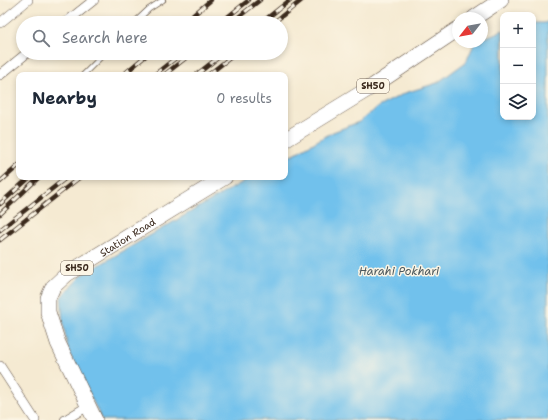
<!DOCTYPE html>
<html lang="en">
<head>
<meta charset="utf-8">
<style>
	:root { --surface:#fff; --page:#f2f2f3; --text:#1f2937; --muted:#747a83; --line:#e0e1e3 }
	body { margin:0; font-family:"Shantell Sans",sans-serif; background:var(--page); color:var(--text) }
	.controls { position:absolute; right:12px; top:12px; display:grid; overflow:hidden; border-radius:8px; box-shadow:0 2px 6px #0003 }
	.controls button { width:36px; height:36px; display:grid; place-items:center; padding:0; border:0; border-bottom:1px solid var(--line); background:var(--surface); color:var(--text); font:20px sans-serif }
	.compass { position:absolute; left:452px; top:12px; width:36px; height:36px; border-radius:50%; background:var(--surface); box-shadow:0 2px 6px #0003; rotate:239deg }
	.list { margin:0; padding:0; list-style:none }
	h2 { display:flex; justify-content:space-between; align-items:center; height:52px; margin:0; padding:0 16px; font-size:17px }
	h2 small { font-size:13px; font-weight:400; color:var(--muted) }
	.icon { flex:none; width:22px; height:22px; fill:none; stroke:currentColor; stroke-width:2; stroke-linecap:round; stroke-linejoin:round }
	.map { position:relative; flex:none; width:548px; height:420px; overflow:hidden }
	.search { position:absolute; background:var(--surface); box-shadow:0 2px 6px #0003; left:16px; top:16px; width:272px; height:44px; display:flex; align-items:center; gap:10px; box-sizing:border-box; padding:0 14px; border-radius:22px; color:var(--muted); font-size:15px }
	.panel { position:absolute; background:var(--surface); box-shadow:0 2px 6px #0003; left:16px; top:72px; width:272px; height:108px; border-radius:8px }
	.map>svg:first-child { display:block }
	.water { fill:#71c1ec; stroke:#567685 }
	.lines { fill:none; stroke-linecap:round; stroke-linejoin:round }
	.service-casing { stroke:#574739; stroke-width:6 }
	.minor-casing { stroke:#574739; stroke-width:10 }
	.primary-casing { stroke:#574739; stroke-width:16 }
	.service { stroke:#fff; stroke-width:4.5 }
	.minor { stroke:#fff; stroke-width:9 }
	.primary { stroke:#fff; stroke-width:15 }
	.rail-casing { stroke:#3b2a1e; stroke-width:4.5 }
	.rail { stroke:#fcf5e5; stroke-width:3; stroke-dasharray:9; stroke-linecap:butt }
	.labels { text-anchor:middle; stroke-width:3; stroke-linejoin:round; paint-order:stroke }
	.shield { fill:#fcf5e5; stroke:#75675a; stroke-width:1 }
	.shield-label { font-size:9px; font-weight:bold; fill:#3b2a1e }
	.street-label { font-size:10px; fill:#3b2a1e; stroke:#fcf5e5 }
	.water-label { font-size:11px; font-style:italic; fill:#4b575c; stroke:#fcf5e5 }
</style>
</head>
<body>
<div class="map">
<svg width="548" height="420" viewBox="0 0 548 420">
	<rect width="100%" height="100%" fill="#fcf5e5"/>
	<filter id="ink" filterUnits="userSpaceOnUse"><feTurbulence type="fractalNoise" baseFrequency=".025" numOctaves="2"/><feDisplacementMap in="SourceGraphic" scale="8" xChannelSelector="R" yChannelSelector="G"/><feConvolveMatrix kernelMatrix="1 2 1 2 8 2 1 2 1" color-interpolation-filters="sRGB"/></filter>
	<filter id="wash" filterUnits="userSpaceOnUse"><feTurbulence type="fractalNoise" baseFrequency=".012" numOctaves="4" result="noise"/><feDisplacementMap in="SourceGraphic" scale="16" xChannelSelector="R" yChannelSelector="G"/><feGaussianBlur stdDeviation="0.9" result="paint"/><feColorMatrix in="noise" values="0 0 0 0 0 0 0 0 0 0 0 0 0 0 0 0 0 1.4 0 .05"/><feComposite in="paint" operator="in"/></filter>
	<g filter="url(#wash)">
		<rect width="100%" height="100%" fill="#f5ead2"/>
		<!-- water -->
		<path class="water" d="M548,21V420H102L69,353L63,324L61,297L82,275L211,200L252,177H285V159L333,132L359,122L378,107L405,93L437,83L466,62L475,42H482V39L503,30V117H533V23H545Z"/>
	</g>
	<g filter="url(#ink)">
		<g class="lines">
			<!-- service casing -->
			<g class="service-casing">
				<g id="service">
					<path d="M134,23L149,9L163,0"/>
					<path d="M83,75L105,53"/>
				</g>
			</g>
			<!-- minor casing -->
			<g class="minor-casing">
				<g id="minor">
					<path d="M0,23L28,0"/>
					<path d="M65,23L94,0"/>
					<path d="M0,75L27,53"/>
					<path d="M0,366L35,420"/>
					<path d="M65,420L88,406"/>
				</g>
			</g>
			<!-- primary casing -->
			<g class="primary-casing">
				<g id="primary">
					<path d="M474,18L501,0"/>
					<path d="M285,140L373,86L458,29"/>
					<path id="s1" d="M95,420L58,343L48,312V298L53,287L67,274L225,177"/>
				</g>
			</g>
			<!-- service -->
			<use href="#service" class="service"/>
			<!-- minor -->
			<use href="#minor" class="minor"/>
			<!-- primary -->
			<use href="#primary" class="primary"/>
			<!-- rail casing -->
			<g class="rail-casing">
				<g id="rail">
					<path d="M184,23L211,0"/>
					<path d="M220,23L249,0"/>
					<path d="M231,23L260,0"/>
					<path d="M261,23L290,0"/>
					<path d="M273,23L302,0"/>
					<path d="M123,75L149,53"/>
					<path d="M154,75L182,53"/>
					<path d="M164,75L192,53"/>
					<path d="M196,75L224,53"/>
					<path d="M208,75L236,53"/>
					<path d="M0,182L19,165"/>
					<path d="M0,204L30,177"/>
					<path d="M0,214L39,177"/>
					<path d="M0,230L67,177"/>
					<path d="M0,240L80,177"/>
				</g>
			</g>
			<!-- rail -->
			<use href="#rail" class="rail"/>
		</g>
	</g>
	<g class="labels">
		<!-- shield labels -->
		<g class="shield">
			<rect x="357" y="79" width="32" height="14" rx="3"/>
			<rect x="61" y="261" width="32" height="14" rx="3"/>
		</g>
		<g class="shield-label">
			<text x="373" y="89">SH50</text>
			<text x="77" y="271">SH50</text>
		</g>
		<!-- street labels -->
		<g class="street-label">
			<text dy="4" stroke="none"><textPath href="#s1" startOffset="234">Station Road</textPath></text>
		</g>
		<!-- water labels -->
		<g class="water-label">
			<text x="399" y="275">Harahi Pokhari</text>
		</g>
	</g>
</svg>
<div class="controls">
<button>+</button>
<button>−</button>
<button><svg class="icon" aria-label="layers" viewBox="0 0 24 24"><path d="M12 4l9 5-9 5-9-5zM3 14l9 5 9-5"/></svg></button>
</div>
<svg class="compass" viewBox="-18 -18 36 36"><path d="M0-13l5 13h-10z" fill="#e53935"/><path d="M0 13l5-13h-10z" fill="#747a83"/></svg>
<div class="search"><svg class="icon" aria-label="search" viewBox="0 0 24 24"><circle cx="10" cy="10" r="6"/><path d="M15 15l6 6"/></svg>Search here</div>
<section class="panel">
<h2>Nearby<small>0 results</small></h2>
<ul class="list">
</ul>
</section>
</div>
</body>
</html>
